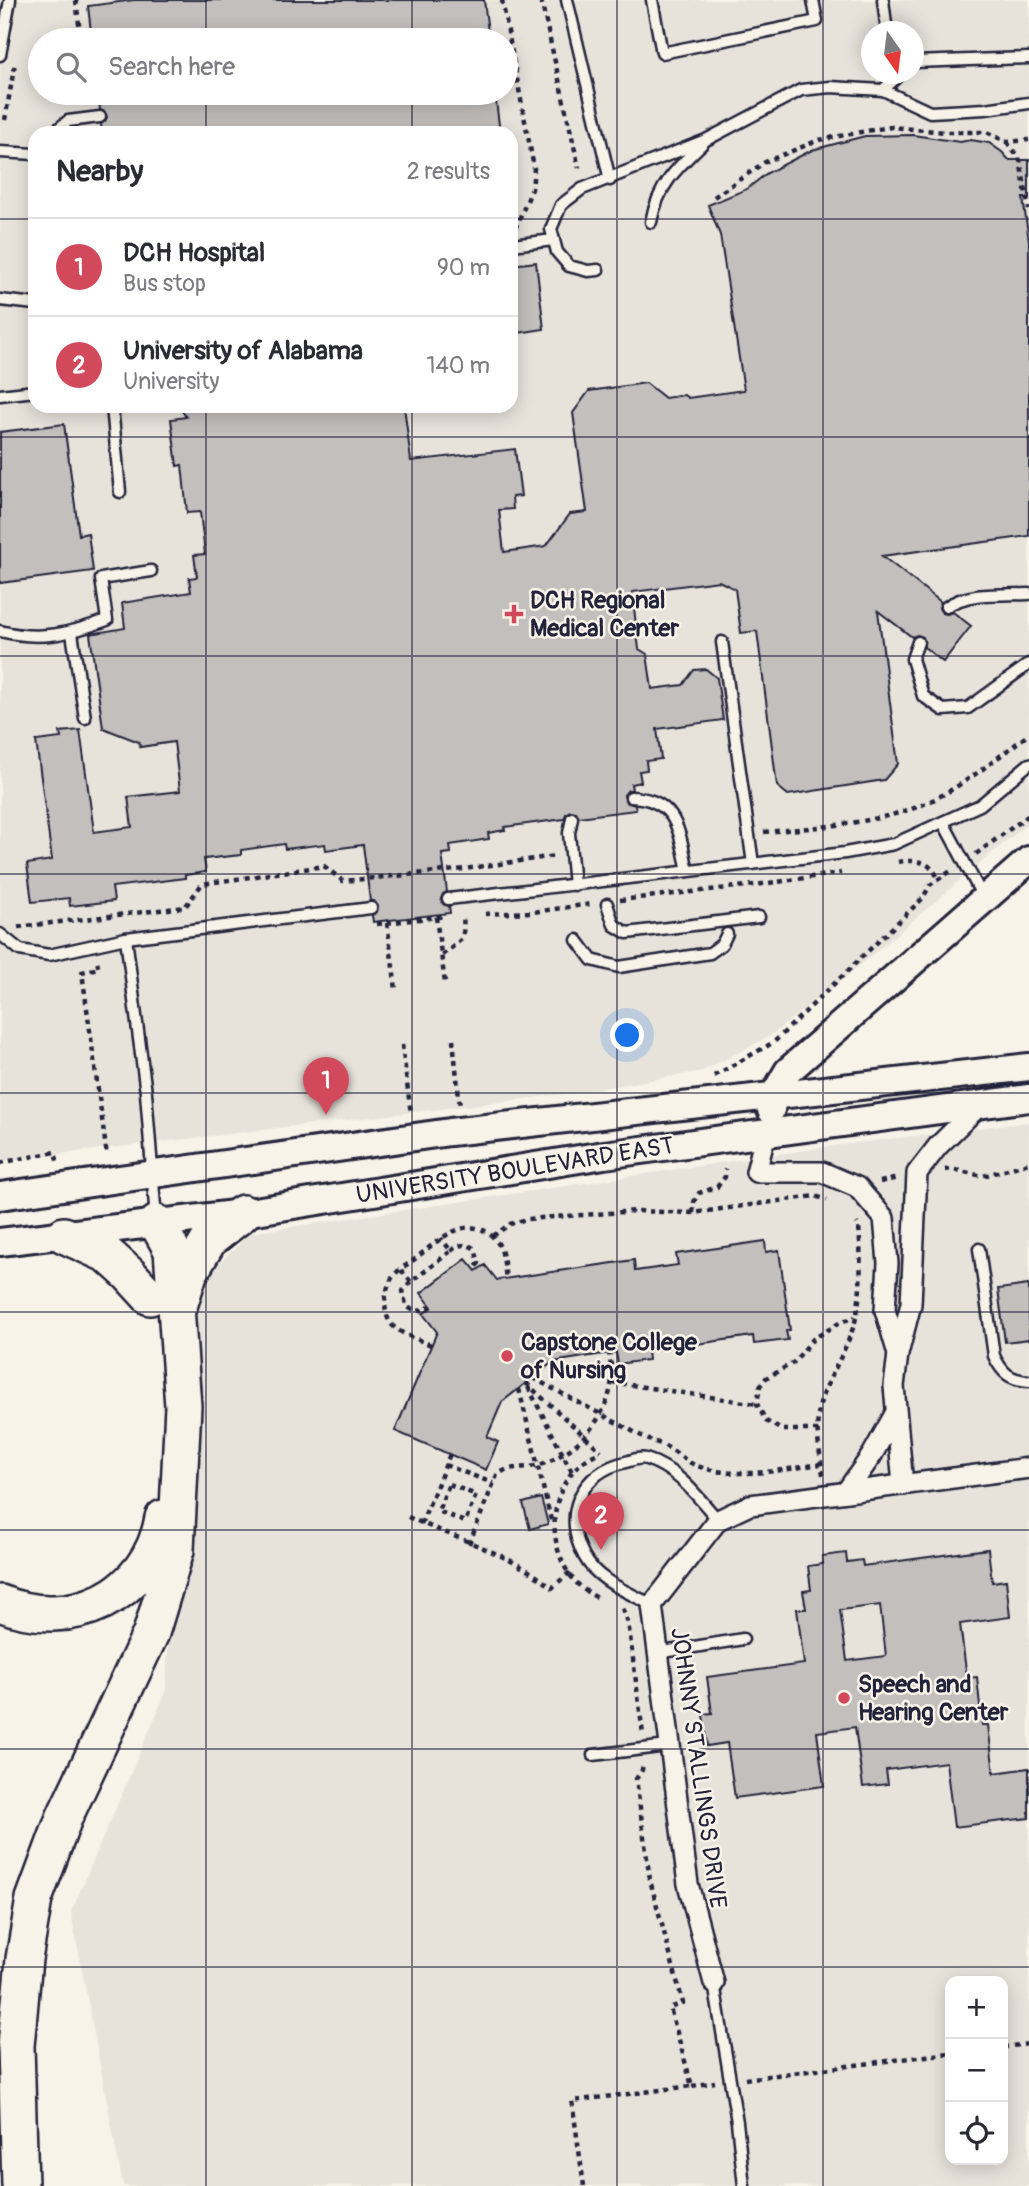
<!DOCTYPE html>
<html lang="en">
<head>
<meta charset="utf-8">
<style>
	:root { --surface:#fff; --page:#f2f2f3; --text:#2b2b33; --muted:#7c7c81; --line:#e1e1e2; --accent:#d1495b }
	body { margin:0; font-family:Pangolin,sans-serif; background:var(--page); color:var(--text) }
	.controls { position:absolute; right:21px; bottom:21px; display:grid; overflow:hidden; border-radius:14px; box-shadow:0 4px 18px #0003 }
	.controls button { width:63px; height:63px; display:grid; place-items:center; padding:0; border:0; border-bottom:2px solid var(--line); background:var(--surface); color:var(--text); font:35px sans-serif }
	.compass { position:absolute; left:861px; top:21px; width:63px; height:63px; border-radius:50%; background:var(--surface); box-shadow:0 4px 18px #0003; rotate:166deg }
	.you { position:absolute; left:628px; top:1036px; width:24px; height:24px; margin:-18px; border:5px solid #fff; border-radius:50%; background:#1a73e8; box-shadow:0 0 0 10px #1a73e833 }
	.badge { display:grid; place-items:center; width:46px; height:46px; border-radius:50%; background:var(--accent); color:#fff; font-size:23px; font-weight:700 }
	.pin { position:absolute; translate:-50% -58px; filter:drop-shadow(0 2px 4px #0008) }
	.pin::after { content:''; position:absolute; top:37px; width:24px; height:21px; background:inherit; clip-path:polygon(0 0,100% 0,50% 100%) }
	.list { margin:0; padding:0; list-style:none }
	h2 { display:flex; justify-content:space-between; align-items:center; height:91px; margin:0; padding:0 28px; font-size:30px }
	h2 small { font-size:23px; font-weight:400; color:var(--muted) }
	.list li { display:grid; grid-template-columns:46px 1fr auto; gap:21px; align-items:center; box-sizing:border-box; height:98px; padding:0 28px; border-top:2px solid var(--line) }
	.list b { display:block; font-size:26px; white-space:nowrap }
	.list p { margin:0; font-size:23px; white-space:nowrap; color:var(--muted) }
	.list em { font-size:23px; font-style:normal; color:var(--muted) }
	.icon { flex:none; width:38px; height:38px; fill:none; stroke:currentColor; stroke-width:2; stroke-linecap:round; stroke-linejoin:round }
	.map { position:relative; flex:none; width:1029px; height:2186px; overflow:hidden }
	.search { position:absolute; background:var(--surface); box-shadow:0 4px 18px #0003; left:28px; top:28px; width:490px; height:77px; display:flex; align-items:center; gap:18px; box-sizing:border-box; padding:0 24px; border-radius:38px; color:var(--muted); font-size:26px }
	.panel { position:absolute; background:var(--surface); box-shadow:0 4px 18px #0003; left:28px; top:126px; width:490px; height:287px; border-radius:21px }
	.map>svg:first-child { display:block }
	.built { fill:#e7e3db; fill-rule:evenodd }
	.building { fill:#c2bfbd; stroke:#22223b; stroke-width:2; fill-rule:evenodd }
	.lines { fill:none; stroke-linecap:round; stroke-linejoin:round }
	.service-casing { stroke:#22223b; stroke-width:15 }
	.minor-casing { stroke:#22223b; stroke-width:24 }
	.secondary-casing { stroke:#22223b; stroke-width:32 }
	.motorway-casing { stroke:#22223b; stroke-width:40 }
	.path { stroke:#22223b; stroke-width:4.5; stroke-dasharray:5 5; stroke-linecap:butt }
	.service { stroke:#f7f3e8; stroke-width:10 }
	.minor { stroke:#f7f3e8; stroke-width:19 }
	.secondary { stroke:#f7f3e8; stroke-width:26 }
	.motorway { stroke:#f7f3e8; stroke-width:35 }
	.grid { fill:none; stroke:#22223b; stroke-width:2; stroke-opacity:0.55 }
	.poi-dot { fill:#d1495b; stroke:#f7f3e8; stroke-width:2.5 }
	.labels { text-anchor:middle; stroke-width:5; stroke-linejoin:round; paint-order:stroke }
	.poi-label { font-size:24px; font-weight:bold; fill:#22223b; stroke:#f7f3e8; text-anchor:start }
	.street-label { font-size:24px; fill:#22223b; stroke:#f7f3e8 }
</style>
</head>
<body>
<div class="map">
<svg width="1029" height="2186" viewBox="0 0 1029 2186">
	<rect width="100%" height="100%" fill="#f7f3e8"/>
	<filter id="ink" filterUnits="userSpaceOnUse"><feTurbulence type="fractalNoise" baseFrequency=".0143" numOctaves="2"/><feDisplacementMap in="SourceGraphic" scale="14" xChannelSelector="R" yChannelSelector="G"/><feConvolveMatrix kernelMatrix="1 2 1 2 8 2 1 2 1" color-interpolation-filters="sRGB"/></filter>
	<g filter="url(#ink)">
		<!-- built -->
		<g class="built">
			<path d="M0,0H1029V822L858,967L770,1036L703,1071L574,1093L0,1161ZM872,32H914V74H872ZM40,40H506V93H40ZM35,133H511V406H35Z"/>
			<path d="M1029,1122V2186H123L71,1912L166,1692L178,1408L200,1282L250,1233L832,1146ZM950,1981H1003V2160H950Z"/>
		</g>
		<!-- building -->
		<g class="building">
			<path d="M134,0H484L489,40H92L88,6Z"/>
			<path d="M98,93H495L500,133H102L101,124L107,117L105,112L100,110Z"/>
			<path d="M913,135L960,142L971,140L989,143L1002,152L1009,160H1029V198H1023L1029,241V536L882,556L941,602L939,608L942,613L947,614L953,612L971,626L943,662L924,647L923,637L917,635L912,637L878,611L898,764L884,780L788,795L777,786L757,631L741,633L735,589L719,581L632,592L639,649L647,654L652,689L683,685L694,670L706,669L717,678L723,720L657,729L661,759L646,761L647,770L639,771L641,782L631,784L632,790H628L624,795L626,802L635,805L636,810L579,817L576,812L570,811L566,814L564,819L504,827L505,830L488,833L489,839L450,845L451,853L442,854L447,892L443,894L441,899L443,904L449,906L450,913L373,922L372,915L377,912L378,906L374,901H370L363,845L326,850L325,844L285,849L284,844L241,850V855L204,859L206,872L185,875V878L112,887L114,901L70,906L69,898L32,902L27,864L52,860L36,741L61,738L60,732L80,730L94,832L132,827L128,797L180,791L174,742L140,747L139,742L103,728L90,634L125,628L122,603L191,592L189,578L197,577L194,555L205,554L200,512L187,513L182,465L177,466L171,419L186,417L179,406H404L411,461L515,449L521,496L512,497L513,509L499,510L504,552L546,546L570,514L587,512L573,413L589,391L646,383L665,398L684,395L688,398L744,390L720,235L708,205L747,189L767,173L812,150L865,136Z"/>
			<path d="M536,262L544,329L511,334V265Z"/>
			<path d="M64,424L79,535L88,533L93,571L0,583V432Z"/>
			<path d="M765,1241L766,1252L779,1250L790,1330L786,1331L788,1340L754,1344L753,1336L647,1351L648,1360L618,1364L616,1352L553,1362L502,1402L487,1437L498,1442L486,1470L395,1431L437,1332L423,1314L432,1307L421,1293L466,1259L476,1271L485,1265L497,1280L634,1260L635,1271L678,1265L676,1254Z"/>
			<path d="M1029,1285V1339L1005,1342L998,1289Z"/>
			<path d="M541,1498L548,1524L530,1529L523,1503Z"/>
			<path d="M988,1549L992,1582L1006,1580L1010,1617L960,1624L967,1678L977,1677L982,1725H988L994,1773L1029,1768V1818L954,1827L946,1762L886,1770L888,1784L863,1787L855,1727L817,1732L824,1786L735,1798L727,1743L707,1746L703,1714L712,1713L707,1677L804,1664L797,1609H806L803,1591L811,1590L808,1566L823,1564L822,1556L846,1553L847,1562L862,1560L863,1566ZM880,1605L886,1656L847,1661L840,1610Z"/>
		</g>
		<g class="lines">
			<!-- service casing -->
			<g class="service-casing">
				<g id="service">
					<path d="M567,0L610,180"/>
					<path d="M652,0L662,53L817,21L813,0"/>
					<path d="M883,0L887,32"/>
					<path d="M0,55L10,0"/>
					<path d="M914,62L1029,58"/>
					<path d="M883,90L900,74"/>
					<path d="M53,133L68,121L100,117"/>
					<path d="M0,152L35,154"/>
					<path d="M651,222C658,185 677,168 703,143"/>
					<path d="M511,245L554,240"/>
					<path d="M598,270L588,271L569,266L557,252L551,229L561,205L582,189L706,140L801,90L830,87L883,90L930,112L985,109L1029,103"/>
					<path d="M0,300L35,304"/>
					<path d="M0,395L35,391"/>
					<path d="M112,406L120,492"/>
					<path d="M946,607C969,591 1002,595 1029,594"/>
					<path d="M0,631C40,641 69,634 107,620L101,579L151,571"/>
					<path d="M72,633L85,718"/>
					<path d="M722,642L753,864"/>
					<path d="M918,642L912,659L923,696L943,710L968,708L1029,664"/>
					<path d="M631,797C678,799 679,832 688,871"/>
					<path d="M572,818L569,833L574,885"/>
					<path d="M943,822L984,899"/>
					<path d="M448,899L845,853L894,844L980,805L1029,764"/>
					<path d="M607,904L614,925L627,933L759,917"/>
					<path d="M0,934L20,950L49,955L126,938L371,908"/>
					<path d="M126,938L146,1093L156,1219"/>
					<path d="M577,940L592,960L619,967L710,953L722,944L727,934"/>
					<path d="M979,1249L994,1356C1002,1373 1010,1380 1029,1381"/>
					<path d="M652,1605C628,1592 597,1581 584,1556C562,1515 580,1472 626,1462C632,1460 640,1457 646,1459C678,1469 697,1496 718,1520"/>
					<path d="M657,1653L743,1639"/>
					<path d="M593,1755L668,1746"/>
					<path d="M714,1983L737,2122L744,2186"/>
				</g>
			</g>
			<!-- minor casing -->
			<g class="minor-casing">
				<g id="minor">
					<path d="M766,1133L756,1172H822L857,1187L884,1218L888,1263L885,1310L898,1354"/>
					<path d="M903,1485L894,1386L898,1354L911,1304L917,1173L938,1146L981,1104"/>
					<path d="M846,1492L872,1455L895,1414"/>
					<path d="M714,1983L688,1884L652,1605L718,1520L750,1505L1029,1468"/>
				</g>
			</g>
			<!-- secondary casing -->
			<g class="secondary-casing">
				<g id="secondary">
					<path d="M771,1110L773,1097L788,1071L1029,860"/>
					<path d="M0,1196L450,1132L1029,1067"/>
					<path d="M0,1242L243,1213L604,1155L1029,1098"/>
				</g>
			</g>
			<!-- motorway casing -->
			<g class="motorway-casing">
				<g id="motorway">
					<path d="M64,1235L108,1255L129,1274L150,1297"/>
					<path d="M180,1303L189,1274L209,1240L243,1213"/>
					<path d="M0,1603C71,1632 149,1597 163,1518"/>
					<path d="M20,2186L16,2046L24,1959L34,1899L64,1818L151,1633L176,1550L183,1406L172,1250L157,1223"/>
				</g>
			</g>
			<!-- path -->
			<g class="path">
				<path d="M76,0L81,40"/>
				<path d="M502,0L534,168L532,189L515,229"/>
				<path d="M541,0L579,168"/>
				<path d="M88,93L89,103"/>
				<path d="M5,120L15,63"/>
				<path d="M1007,142L1020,160L1029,210"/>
				<path d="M714,197L765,162L819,140L877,129L892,127L945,132H987L1007,142L1029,140"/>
				<path d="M764,832C810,828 857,825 902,812C950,798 990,763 1029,734"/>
				<path d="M976,854L1029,815"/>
				<path d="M898,862C917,859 932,861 939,881"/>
				<path d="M620,900L755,885L841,873"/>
				<path d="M485,914L533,912L591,904"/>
				<path d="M436,917L445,983"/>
				<path d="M387,923L396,989"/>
				<path d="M377,924L445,916"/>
				<path d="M18,927L185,907L202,884L324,866L343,881L457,870L555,856"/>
				<path d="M442,955C462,939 465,942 463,915"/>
				<path d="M97,962L99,968L82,972L107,1156"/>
				<path d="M453,1039L460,1107"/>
				<path d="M402,1045L411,1114"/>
				<path d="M714,1076L774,1042L923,898L930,885L951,871"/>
				<path d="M0,1163L55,1152L58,1164"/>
				<path d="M945,1170L951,1169L983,1176L1029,1163"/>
				<path d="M880,1182L898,1178"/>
				<path d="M693,1213L694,1202L699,1193L717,1187L725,1177V1169"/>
				<path d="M493,1236L510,1224L527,1219L637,1211L693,1213L815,1196L827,1200"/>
				<path d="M451,1251C459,1244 467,1243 475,1249L479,1263L474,1269"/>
				<path d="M401,1270L411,1282L451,1251L441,1238"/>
				<path d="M411,1282L403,1291L406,1305C414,1313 421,1312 431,1306"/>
				<path d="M431,1345C420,1340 402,1335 393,1326C382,1315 384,1293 391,1280C395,1271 407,1265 415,1259C436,1242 468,1211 494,1238C504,1248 504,1266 506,1279"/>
				<path d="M533,1378L651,1441"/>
				<path d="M611,1382L757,1404"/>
				<path d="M526,1383L601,1451"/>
				<path d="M528,1387L572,1472"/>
				<path d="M519,1389L552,1524"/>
				<path d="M818,1430H782L766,1421L757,1404L760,1386L766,1378L793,1363L813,1339L841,1322L855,1317"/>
				<path d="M655,1442C673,1447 682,1460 697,1466C738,1480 780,1470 821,1464"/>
				<path d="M596,1454C538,1480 542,1577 601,1599"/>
				<path d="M445,1465L493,1483"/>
				<path d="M823,1475C820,1452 814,1427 820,1404C829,1375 848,1349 856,1318C862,1292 861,1253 859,1226L857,1223"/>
				<path d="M449,1484L476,1495L465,1522L438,1511Z"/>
				<path d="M408,1517C456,1539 511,1553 552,1588L570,1572"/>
				<path d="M421,1524L450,1454"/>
				<path d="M469,1544L497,1475C512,1464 523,1470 539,1465C576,1454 611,1415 612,1376C612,1368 610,1361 609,1353"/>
				<path d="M622,1609L626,1615L629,1629L643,1734"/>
				<path d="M1003,2047L1029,2044"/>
				<path d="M745,2079L950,2053"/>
				<path d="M692,2086L715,2082"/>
				<path d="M584,2186L572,2101L692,2086L670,2008L683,2003L650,1880L636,1779L642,1770L643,1763"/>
			</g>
			<!-- service -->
			<use href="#service" class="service"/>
			<!-- minor -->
			<use href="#minor" class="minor"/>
			<!-- secondary -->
			<use href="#secondary" class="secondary"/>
			<!-- motorway -->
			<use href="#motorway" class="motorway"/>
		</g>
	</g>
	<!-- grid -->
	<path class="grid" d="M206,0V40M412,0V40M617,0V2186M823,0V2186M206,93V133M412,93V133M0,219H35M511,219H1029M206,406V2186M412,406V2186M0,437H1029M0,656H1029M0,874H1029M0,1093H1029M0,1312H1029M0,1530H1029M0,1749H1029M0,1967H1029"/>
	<!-- markers -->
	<g class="poi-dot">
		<path d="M510.5 603.5h7v7h7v7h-7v7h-7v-7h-7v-7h7z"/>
		<circle cx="507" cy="1356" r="7"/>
		<circle cx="844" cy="1698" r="7"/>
	</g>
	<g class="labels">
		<!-- poi labels -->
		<g class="poi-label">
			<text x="530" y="608">DCH Regional<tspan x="530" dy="28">Medical Center</tspan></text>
			<text x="521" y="1350">Capstone College<tspan x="521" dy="28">of Nursing</tspan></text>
			<text x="858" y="1692">Speech and<tspan x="858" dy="28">Hearing Center</tspan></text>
		</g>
		<!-- street labels -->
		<g class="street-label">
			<text transform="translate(515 1170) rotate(-9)" y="8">UNIVERSITY BOULEVARD EAST</text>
			<text transform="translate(699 1768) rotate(82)" y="8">JOHNNY STALLINGS DRIVE</text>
		</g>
	</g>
</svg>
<div class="controls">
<button>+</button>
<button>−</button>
<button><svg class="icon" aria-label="locate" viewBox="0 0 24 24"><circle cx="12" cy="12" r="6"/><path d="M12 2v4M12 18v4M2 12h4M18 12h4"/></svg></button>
</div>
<svg class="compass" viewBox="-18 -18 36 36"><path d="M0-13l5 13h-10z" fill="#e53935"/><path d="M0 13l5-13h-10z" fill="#7c7c81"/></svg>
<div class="you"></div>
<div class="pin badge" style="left:326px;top:1115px">1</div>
<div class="pin badge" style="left:601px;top:1550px">2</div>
<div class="search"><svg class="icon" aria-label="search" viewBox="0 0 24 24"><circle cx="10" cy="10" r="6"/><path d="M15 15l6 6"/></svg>Search here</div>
<section class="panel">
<h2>Nearby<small>2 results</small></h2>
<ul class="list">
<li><span class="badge">1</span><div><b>DCH Hospital</b><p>Bus stop</p></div><em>90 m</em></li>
<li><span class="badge">2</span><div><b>University of Alabama</b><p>University</p></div><em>140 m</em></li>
</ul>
</section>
</div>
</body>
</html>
